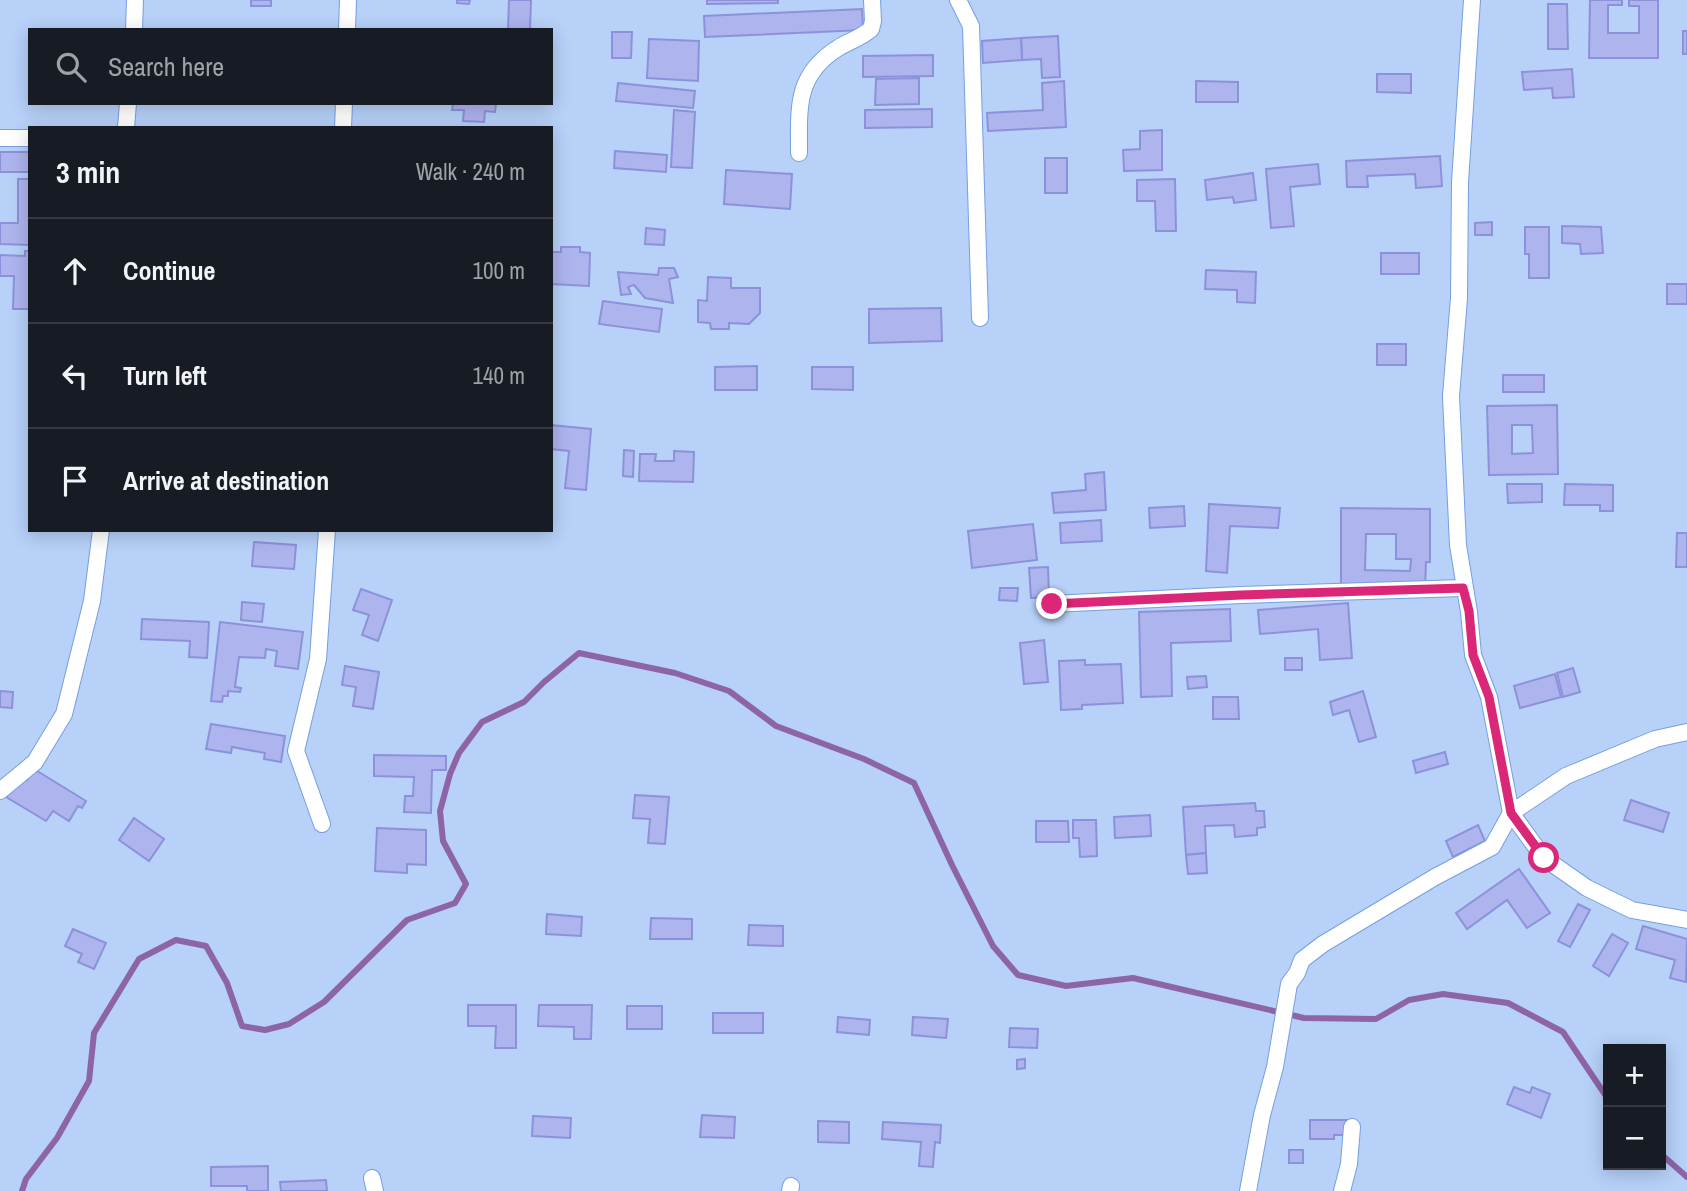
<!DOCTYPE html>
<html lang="en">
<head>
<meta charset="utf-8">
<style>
	:root { --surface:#171b24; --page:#20242c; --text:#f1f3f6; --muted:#9ea1a6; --line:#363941 }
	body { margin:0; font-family:"Archivo Narrow",sans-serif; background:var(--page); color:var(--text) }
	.controls { position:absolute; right:21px; bottom:21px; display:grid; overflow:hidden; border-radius:0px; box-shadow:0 4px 18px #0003 }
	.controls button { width:63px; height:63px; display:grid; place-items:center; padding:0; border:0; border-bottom:2px solid var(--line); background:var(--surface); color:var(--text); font:35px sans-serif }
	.stop { position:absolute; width:21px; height:21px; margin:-16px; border:5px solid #db2777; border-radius:50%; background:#fff }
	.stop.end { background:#db2777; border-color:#fff; box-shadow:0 2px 7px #0008 }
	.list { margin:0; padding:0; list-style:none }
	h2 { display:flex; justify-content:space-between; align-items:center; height:91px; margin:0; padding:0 28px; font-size:30px }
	h2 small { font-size:23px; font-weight:400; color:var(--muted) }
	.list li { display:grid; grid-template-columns:46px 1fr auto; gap:21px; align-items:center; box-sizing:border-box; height:105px; padding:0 28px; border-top:2px solid var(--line) }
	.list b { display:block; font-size:26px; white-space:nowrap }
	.list em { font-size:23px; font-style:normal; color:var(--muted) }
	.icon { flex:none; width:38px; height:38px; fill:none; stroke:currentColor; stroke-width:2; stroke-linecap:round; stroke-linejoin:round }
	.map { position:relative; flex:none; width:1687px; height:1191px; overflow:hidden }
	.search { position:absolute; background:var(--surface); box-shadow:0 4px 18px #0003; left:28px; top:28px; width:525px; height:77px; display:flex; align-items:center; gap:18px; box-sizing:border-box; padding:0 24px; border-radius:0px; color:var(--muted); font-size:26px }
	.panel { position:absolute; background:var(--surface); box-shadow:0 4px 18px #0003; left:28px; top:126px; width:525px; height:406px; border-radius:0px }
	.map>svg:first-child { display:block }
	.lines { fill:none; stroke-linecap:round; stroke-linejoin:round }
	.stream { stroke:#8d64a6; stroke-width:6 }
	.building { fill:#aeb4ee; stroke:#8c92da; stroke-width:2; fill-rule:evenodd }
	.street-casing { stroke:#769fe0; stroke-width:18 }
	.street { stroke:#fff; stroke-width:16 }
	.route { stroke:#db2777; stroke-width:9 }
</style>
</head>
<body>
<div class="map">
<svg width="1687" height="1191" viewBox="0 0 1687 1191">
	<rect width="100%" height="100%" fill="#b7d1f9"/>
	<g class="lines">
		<!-- stream -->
		<g class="stream">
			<path d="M1661,1154L1687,1177"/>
			<path d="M22,1191L26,1179L57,1138L89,1081L94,1033L139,959L176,940L206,946L227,983L242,1026L265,1030L289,1024L324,1002L407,920L455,903L466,884L443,841L440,811L450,774L459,753L482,722L524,702L544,682L579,653L675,673L729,691L776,726L864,759L914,783L952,865L993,946L1018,975L1066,986L1133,978L1304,1018L1376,1019L1409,1000L1443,994L1508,1003L1563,1032L1608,1099"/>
		</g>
	</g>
	<!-- building -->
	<g class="building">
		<rect x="251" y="0" width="20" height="6"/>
		<path d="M457,0H470L469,4L457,3Z"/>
		<path d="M509,0H531L530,30H508Z"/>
		<path d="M707,0H778V3L707,4Z"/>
		<path d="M1590,0H1622V5H1608V33H1639V6H1629V0H1658V58H1589Z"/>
		<path d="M1548,4H1567L1568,49H1548Z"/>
		<path d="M862,9L863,30L705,37L704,16Z"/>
		<rect x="1683" y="31" width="4" height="23"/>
		<path d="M612,32H632L631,58H612Z"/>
		<path d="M1058,36L1060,77L1042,78L1041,59L1022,60L1021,38Z"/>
		<path d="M1021,38L1022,60L983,63L982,41Z"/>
		<path d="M649,39L699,41L698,81L647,78Z"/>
		<path d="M933,55V76L863,77V56Z"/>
		<path d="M1572,69L1574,97L1553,98L1552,88L1524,90L1522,72Z"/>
		<path d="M1377,74H1411V93L1377,92Z"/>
		<path d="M919,78V104L875,105L876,79Z"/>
		<path d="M1064,81L1066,127L988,131L987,113L1043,110L1042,83Z"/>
		<path d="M1196,81L1238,82V102H1196Z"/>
		<path d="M618,83L695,91L693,108L616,101Z"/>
		<path d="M453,103H496L495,112L485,111L484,122L463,121L464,110H452Z"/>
		<path d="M932,109V127L865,128V110Z"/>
		<path d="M674,110L695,112L692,168L671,167Z"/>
		<path d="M1162,130V170L1124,171L1123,150L1140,149V131Z"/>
		<path d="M615,151L667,155L666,172L614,168Z"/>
		<rect x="0" y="152" width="30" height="20"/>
		<path d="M1440,156L1442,186L1416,188L1415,174L1367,176L1368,187H1347L1346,161Z"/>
		<rect x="1045" y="158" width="22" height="35"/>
		<path d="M1318,164L1320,184L1290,187L1294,226L1271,228L1266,169Z"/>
		<path d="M726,170L792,174L790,209L724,204Z"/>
		<path d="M1253,173L1256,200L1234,203L1233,197L1207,200L1205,180Z"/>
		<path d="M18,179H30V245L0,244V223H18Z"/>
		<path d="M1175,179L1176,231H1156L1155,201H1137V180Z"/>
		<path d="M1492,222V235H1475V223Z"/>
		<path d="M1562,226L1601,227L1603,253L1581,254L1580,244L1562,243Z"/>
		<path d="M1525,227H1549V278H1529V254H1525Z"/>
		<path d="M646,228L665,230L664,245L645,244Z"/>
		<path d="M561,247H580V252L590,253L589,286L551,284V252H561Z"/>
		<path d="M25,251H30V309H13L14,276H0V255L25,256Z"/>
		<rect x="1381" y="253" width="38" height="21"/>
		<path d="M659,268H674L678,277L669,279L673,303L645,298L634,285L628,287L631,294L621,295L618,272L658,275Z"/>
		<path d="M1206,270L1256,272L1255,303L1237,302V290L1205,289Z"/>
		<path d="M708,277L731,278V288H760V313L749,324L729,323V329H711L710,323L698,322V300L707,301Z"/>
		<rect x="1667" y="284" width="20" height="20"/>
		<path d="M603,301L662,309L659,332L599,324Z"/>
		<path d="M941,308L942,341L869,343V309Z"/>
		<rect x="1377" y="344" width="29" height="21"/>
		<path d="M757,366V390H715V367Z"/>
		<path d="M812,367H853V390L812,389Z"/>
		<rect x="1503" y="375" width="41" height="17"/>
		<path d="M1557,405L1558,474L1489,475L1487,406ZM1512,425H1532L1533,453L1512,454Z"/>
		<path d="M551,425L591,429L586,490L565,488L569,451L551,449Z"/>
		<path d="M624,450L634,451L633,477L623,476Z"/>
		<path d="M674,451L694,452L693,482L639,481L640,454H656L655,461H674Z"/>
		<path d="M1104,472L1106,510L1054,513L1052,493L1086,490L1085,474Z"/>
		<path d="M1507,484H1542V502L1508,503Z"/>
		<path d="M1565,484L1613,485V511H1600V505H1564Z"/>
		<path d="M1209,504L1280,508L1278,528L1230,526L1227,573L1206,571Z"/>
		<path d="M1184,506L1185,526L1150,528L1149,508Z"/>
		<path d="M1341,508L1430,509V562H1426L1425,588L1341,587ZM1366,534H1396V559H1411L1410,571L1365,570Z"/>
		<path d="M1101,520L1102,541L1061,543L1060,523Z"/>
		<path d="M1033,524L1037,560L972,568L968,531Z"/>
		<path d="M1677,533H1687V567H1676Z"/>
		<path d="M254,542L296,545L294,569L252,566Z"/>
		<path d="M1048,567L1049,597L1031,598L1029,568Z"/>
		<path d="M1000,588H1018L1017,601L999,600Z"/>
		<path d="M361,589L392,600L378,641L362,635L369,615L353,610Z"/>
		<path d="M242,602L264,604L262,622L241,620Z"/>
		<path d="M1348,603L1352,658L1320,660L1318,629L1260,634L1258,610Z"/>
		<path d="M1230,609L1231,641L1171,643L1172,696L1141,697L1139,612Z"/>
		<path d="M142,619L209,622L207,658L189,657L190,641L141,639Z"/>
		<path d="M220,622L303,632L298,669L275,666L277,651L266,649L265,658L239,657L235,687L241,688L240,692L228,691V696H223L222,702L211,701Z"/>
		<path d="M1044,640L1048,682L1024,684L1020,643Z"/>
		<rect x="1285" y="658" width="17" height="12"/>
		<path d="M1085,660V665L1121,664L1123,703L1082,705V709L1061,710L1059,661Z"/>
		<path d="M345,666L379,672L373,709L353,706L356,687L342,685Z"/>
		<path d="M1573,668L1580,692L1563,697L1557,673Z"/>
		<path d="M1555,674L1561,697L1520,708L1514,686Z"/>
		<path d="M1206,676L1207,687L1188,689L1187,677Z"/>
		<path d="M0,691L13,692L12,708L0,707Z"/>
		<path d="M1363,691L1376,737L1359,742L1349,710L1333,715L1330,702Z"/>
		<path d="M1213,697H1238L1239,719H1213Z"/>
		<path d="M211,724L285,736L281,762L264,759L265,753L232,747L231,753L206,749Z"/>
		<path d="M1445,752L1448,764L1416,773L1413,761Z"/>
		<path d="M374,755L446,756V770H432L431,813L404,812L405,796H413L414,777L374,776Z"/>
		<path d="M34,769L86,801L82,808L78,806L69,821L53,811L46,821L6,797L20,775L27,780Z"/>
		<path d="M635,795L669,797L665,844L648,843L650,819L633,818Z"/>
		<path d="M1631,800L1669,813L1663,832L1624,820Z"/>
		<path d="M1255,803L1256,811H1264L1265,827L1257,828V835L1235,837L1234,825L1205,826L1206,853L1186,855L1183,807Z"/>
		<path d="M1150,815L1151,836L1115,838L1114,817Z"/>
		<path d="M134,818L164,839L149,861L119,840Z"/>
		<path d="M1073,820H1096L1097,856L1080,857L1079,838H1073Z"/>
		<path d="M1036,821H1068L1069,842H1036Z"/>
		<path d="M1478,825L1485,841L1453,857L1446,841Z"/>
		<path d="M377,828L426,830V865L407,864V873L375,871Z"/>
		<path d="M1206,853L1207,873L1188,874L1186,855Z"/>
		<path d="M1519,869L1550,913L1527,928L1507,900L1467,929L1456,913Z"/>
		<path d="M1578,904L1590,910L1570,947L1558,941Z"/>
		<path d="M547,914L582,917L581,936L546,934Z"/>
		<path d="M651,918L692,919V939H650Z"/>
		<path d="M749,925L783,926V946L748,945Z"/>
		<path d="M1643,926L1687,939L1686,982L1670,978L1675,960L1636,949Z"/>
		<path d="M73,929L106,943L94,969L78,962L82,954L65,946Z"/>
		<path d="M1612,934L1628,943L1609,976L1593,966Z"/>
		<path d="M468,1005H516V1048H495L496,1026H468Z"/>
		<path d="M539,1005H592L591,1039H574V1027L538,1026Z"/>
		<rect x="627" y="1006" width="35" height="23"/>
		<rect x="713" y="1013" width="50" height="20"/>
		<path d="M838,1017L870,1020L869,1035L837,1032Z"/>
		<path d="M913,1017L948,1019L946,1038L912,1035Z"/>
		<path d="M1010,1028L1038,1029L1037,1048L1009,1047Z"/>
		<path d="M1025,1059V1068L1017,1069V1060Z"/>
		<path d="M1514,1087L1530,1093L1532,1087L1550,1094L1541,1118L1507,1104Z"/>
		<path d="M702,1115L735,1117L734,1138L700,1137Z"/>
		<path d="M533,1116L571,1118L570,1138L532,1136Z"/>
		<path d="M1310,1120H1347V1135H1334V1139H1310Z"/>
		<path d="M818,1121L849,1122V1143L818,1142Z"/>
		<path d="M883,1122L941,1125L940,1143L935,1142L933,1167L919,1166L921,1142L882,1139Z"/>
		<rect x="1289" y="1150" width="14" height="13"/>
		<path d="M268,1166V1191H247V1186H211V1167Z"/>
		<path d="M326,1180L327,1191H281L280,1182Z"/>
	</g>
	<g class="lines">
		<!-- street casing -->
		<g class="street-casing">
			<g id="street">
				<path d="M958,0L971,26L980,318"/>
				<path d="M1472,0L1460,182L1459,298L1451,396L1458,545L1469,612L1473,655L1489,697L1511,813L1544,858L1587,888L1632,910L1687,920"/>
				<path d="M134,30L135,0"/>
				<path d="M347,30L348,0"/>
				<path d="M126,128L128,103"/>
				<path d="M343,128L344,103"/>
				<path d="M0,138H30"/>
				<path d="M799,153C799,108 795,75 838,48C849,41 861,38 871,29L873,21L872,0"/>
				<path d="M1051,604L1241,595L1463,588"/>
				<path d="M0,791L35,762L64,714L92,601L101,530"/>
				<path d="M322,824L296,751L318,659L327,530"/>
				<path d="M372,1178L375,1191"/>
				<path d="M790,1191L791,1186"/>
				<path d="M1248,1191L1262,1115L1275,1067L1289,984L1297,973L1302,960L1323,944L1435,877L1492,847L1511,813L1566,776L1655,739L1687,732"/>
				<path d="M1342,1191L1349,1164L1352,1127"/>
			</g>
		</g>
		<!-- street -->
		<use href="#street" class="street"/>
	</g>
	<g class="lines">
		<!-- route -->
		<path class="route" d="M1052,604L1241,595L1463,588L1469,611L1473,655L1489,697L1511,813L1544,858"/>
	</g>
</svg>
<div class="controls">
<button>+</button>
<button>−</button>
</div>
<div class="stop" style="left:1544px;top:858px"></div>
<div class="stop end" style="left:1052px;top:604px"></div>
<div class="search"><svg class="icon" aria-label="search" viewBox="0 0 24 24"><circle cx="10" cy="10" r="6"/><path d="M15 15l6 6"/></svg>Search here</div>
<section class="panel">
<h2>3 min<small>Walk · 240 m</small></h2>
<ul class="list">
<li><svg class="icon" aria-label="ahead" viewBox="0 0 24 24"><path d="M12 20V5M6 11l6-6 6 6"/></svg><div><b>Continue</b></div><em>100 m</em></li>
<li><svg class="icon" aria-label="left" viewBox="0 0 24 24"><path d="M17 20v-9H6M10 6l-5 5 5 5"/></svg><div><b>Turn left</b></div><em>140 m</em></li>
<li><svg class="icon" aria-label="arrive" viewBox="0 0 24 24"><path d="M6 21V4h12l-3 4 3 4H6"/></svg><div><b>Arrive at destination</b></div></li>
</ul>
</section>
</div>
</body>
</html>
